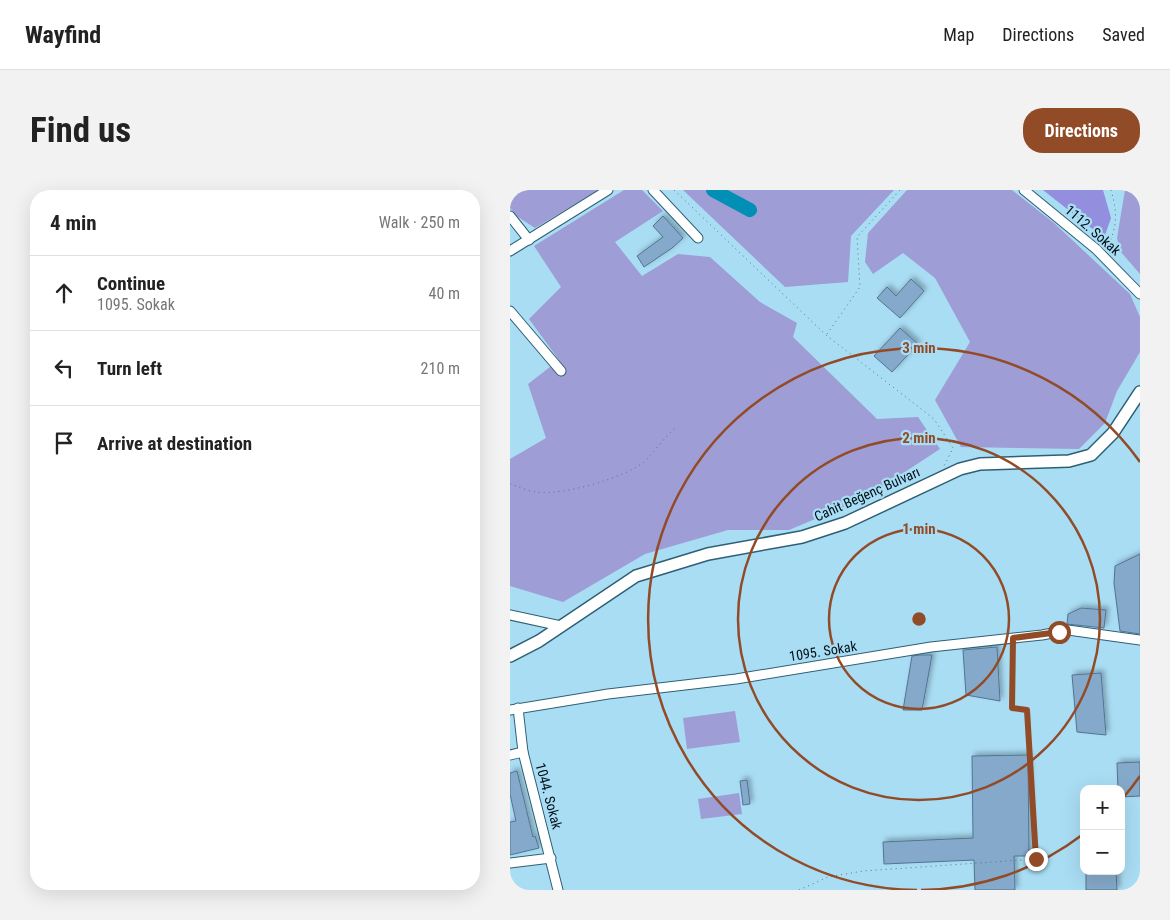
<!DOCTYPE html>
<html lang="en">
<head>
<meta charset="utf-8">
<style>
	:root { --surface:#fff; --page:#f2f2f2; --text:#222; --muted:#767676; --line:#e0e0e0; --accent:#924b27 }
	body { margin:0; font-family:"Roboto Condensed",sans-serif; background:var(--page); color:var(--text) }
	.controls { position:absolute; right:15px; bottom:15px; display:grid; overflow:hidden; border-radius:10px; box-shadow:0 5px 20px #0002 }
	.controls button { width:45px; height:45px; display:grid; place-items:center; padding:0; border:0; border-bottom:1px solid var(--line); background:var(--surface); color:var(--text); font:25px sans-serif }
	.stop { position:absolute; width:15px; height:15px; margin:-11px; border:4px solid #924b27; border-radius:50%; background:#fff }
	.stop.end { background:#924b27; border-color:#fff; box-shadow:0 1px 5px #0008 }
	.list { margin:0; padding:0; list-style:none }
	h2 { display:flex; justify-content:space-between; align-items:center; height:65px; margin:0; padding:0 20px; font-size:21px }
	h2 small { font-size:16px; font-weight:400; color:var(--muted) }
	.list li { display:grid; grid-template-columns:32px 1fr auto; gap:15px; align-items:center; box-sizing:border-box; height:75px; padding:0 20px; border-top:1px solid var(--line) }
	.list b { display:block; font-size:19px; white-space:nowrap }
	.list p { margin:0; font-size:16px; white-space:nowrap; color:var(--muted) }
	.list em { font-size:16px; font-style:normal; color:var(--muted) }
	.icon { flex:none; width:28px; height:28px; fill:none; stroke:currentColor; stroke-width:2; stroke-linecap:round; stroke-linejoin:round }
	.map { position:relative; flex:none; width:630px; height:700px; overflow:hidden; border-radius:20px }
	header { display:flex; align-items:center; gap:30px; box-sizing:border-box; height:70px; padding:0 25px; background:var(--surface); border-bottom:1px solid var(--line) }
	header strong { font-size:24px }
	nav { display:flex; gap:28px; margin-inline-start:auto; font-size:18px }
	.intro { display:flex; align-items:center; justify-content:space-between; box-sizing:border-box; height:120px; padding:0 30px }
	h1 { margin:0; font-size:35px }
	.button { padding:12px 22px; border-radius:20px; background:var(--accent); color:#fff; font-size:18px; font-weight:700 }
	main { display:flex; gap:30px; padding:0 30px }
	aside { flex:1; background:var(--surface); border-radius:20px; box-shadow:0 5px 20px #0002 }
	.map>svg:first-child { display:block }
	.green { fill:#9f9dd5 }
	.forest { fill:#938edd }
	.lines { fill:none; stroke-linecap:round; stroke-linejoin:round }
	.river { stroke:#018fb6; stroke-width:14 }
	.building { fill:#85a9ca; stroke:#517493; filter:url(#shadow) }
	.minor-casing { stroke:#2e6074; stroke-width:11 }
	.major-casing { stroke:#2e6074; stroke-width:14 }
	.path { stroke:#537483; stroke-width:1; stroke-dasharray:1 4; stroke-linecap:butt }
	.minor { stroke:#fff; stroke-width:9 }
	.major { stroke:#fff; stroke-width:11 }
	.route { stroke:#924b27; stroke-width:6 }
	.ring { fill:none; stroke:#924b27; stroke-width:2.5 }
	.labels { text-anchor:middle; stroke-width:4.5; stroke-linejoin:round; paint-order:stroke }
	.street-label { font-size:14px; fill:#000f17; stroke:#a9ddf4 }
	.centre { fill:#924b27; stroke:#a9ddf4; stroke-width:2.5 }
	.ring-label { font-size:15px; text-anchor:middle; font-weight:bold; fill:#924b27; stroke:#a9ddf4; stroke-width:4.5; stroke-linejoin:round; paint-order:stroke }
</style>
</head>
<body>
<header>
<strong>Wayfind</strong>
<nav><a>Map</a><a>Directions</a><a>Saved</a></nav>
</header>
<div class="intro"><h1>Find us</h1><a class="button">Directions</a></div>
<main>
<aside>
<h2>4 min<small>Walk · 250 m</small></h2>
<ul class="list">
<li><svg class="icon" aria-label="ahead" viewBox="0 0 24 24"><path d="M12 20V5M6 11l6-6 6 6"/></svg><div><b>Continue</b><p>1095. Sokak</p></div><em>40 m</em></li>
<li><svg class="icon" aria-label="left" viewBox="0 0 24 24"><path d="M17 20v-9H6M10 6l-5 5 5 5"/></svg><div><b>Turn left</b></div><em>210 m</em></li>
<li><svg class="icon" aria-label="arrive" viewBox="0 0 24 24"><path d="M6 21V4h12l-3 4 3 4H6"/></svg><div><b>Arrive at destination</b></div></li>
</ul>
</aside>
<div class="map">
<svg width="630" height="700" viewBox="0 0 630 700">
	<defs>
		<filter id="shadow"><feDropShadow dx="3" dy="-3" stdDeviation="2.5" flood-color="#0004"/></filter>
	</defs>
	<rect width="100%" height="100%" fill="#a9ddf4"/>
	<!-- green -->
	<g class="green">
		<path d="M0,0H89L25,38L8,27L0,18Z"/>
		<path d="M114,0H132L153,21L105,52L132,86L168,64L200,67L250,112L287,133L283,147L367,229L408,227L430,259L355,308L279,340H218L135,364L53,412L0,396V269L36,248L18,194L49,170L19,129L51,97L24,56Z"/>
		<path d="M173,0H384L341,46L338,92L275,97Z"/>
		<path d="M397,0H502L544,33L620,104L630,127V162L607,201L595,233L569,259L451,257L425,210L460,152L425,88L393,63L363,84L355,72L358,43Z"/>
		<path d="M615,0H630V84L610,61L607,48Z"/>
		<path d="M225,521L230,552L177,559L173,528Z"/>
		<path d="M229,603L232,624L191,629L188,609Z"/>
	</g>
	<!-- forest -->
	<path class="forest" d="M533,0H593L601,28L594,48Z"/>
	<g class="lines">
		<!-- river -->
		<path class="river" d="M203,0L240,20"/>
	</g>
	<!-- building -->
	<g class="building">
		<path d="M153,26L173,48L162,58L134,77L127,66L153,47L143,36Z"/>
		<path d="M401,89L414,101L390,128L367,108L377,97L386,106Z"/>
		<path d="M390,138L408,154L382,182L364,166Z"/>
		<path d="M630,364V444L610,441L604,393L605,376Z"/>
		<path d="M571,418L596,420L594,438L557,434L558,424Z"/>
		<path d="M487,457L490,511L456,505L453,460Z"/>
		<path d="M410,465H422L412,520H393L402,466Z"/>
		<path d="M591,483L596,545L567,542L562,485Z"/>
		<path d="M518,565L519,666H504L505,700H465L464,670L374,674L373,652L463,648L462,566Z"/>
		<path d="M630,572V606L611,607V599H608L607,573Z"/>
		<path d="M7,581L23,647L25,646L29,658L0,665V632L6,631L0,604V583Z"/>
		<path d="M237,590L240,614L233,615L230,591Z"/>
		<path d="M576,681H606L607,700H576Z"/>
	</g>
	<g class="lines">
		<!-- minor casing -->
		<g class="minor-casing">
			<g id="minor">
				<path d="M143,0L188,48"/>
				<path d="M514,0L586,59L630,104"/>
				<path d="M0,26L19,50"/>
				<path d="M0,61L98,0"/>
				<path d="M0,121L51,181"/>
				<path d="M0,425L51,436"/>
				<path d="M8,518L13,562L48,700"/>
				<path d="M0,520L98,504L226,489L421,457L532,445L558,440L630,450"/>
				<path d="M0,565L13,562"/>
				<path d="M0,673L41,668"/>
			</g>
		</g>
		<!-- major casing -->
		<g class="major-casing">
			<path id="major" d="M0,466L29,451L126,386L198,364L292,347L335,333L450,279L470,274L559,271L581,265L603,243L630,202"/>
		</g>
		<!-- path -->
		<g class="path">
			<path d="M164,0L316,145L424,229L443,258L434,276"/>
			<path d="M597,59C607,36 608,25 601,0"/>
			<path d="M317,144L350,97L347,47L390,0"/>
			<path d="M0,294C8,296 17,301 26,302C51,306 116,288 135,271C146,260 154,247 167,237"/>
			<path d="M289,700L318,687L353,681L526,669L517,520L502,517L503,457"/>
		</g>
		<!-- minor -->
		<use href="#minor" class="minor"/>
		<!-- major -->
		<use href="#major" class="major"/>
	</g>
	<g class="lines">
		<!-- route -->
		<path class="route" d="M526,669L517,520L502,518L503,448L549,442"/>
	</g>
	<!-- distance rings -->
	<g class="ring">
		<circle cx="409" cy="429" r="90"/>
		<circle cx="409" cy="429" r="181"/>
		<path d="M630 586A271 271 0 0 1 612 609M572 645A271 271 0 0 1 411 700M407 700A271 271 0 1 1 630 272"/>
	</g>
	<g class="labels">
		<!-- street labels -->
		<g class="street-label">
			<text transform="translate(583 40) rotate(41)" y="5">1112. Sokak</text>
			<text transform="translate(357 304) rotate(-24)" y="5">Cahit Beğenç Bulvarı</text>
			<text transform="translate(313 461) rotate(-9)" y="5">1095. Sokak</text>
			<text transform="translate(39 606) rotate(75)" y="5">1044. Sokak</text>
		</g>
	</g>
	<circle cx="409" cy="429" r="8" class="centre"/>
	<g class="ring-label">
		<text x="409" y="163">3 min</text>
		<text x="409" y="253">2 min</text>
		<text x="409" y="344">1 min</text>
	</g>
</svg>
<div class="controls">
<button>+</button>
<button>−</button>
</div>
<div class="stop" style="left:549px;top:442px"></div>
<div class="stop end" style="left:526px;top:669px"></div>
</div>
</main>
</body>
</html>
